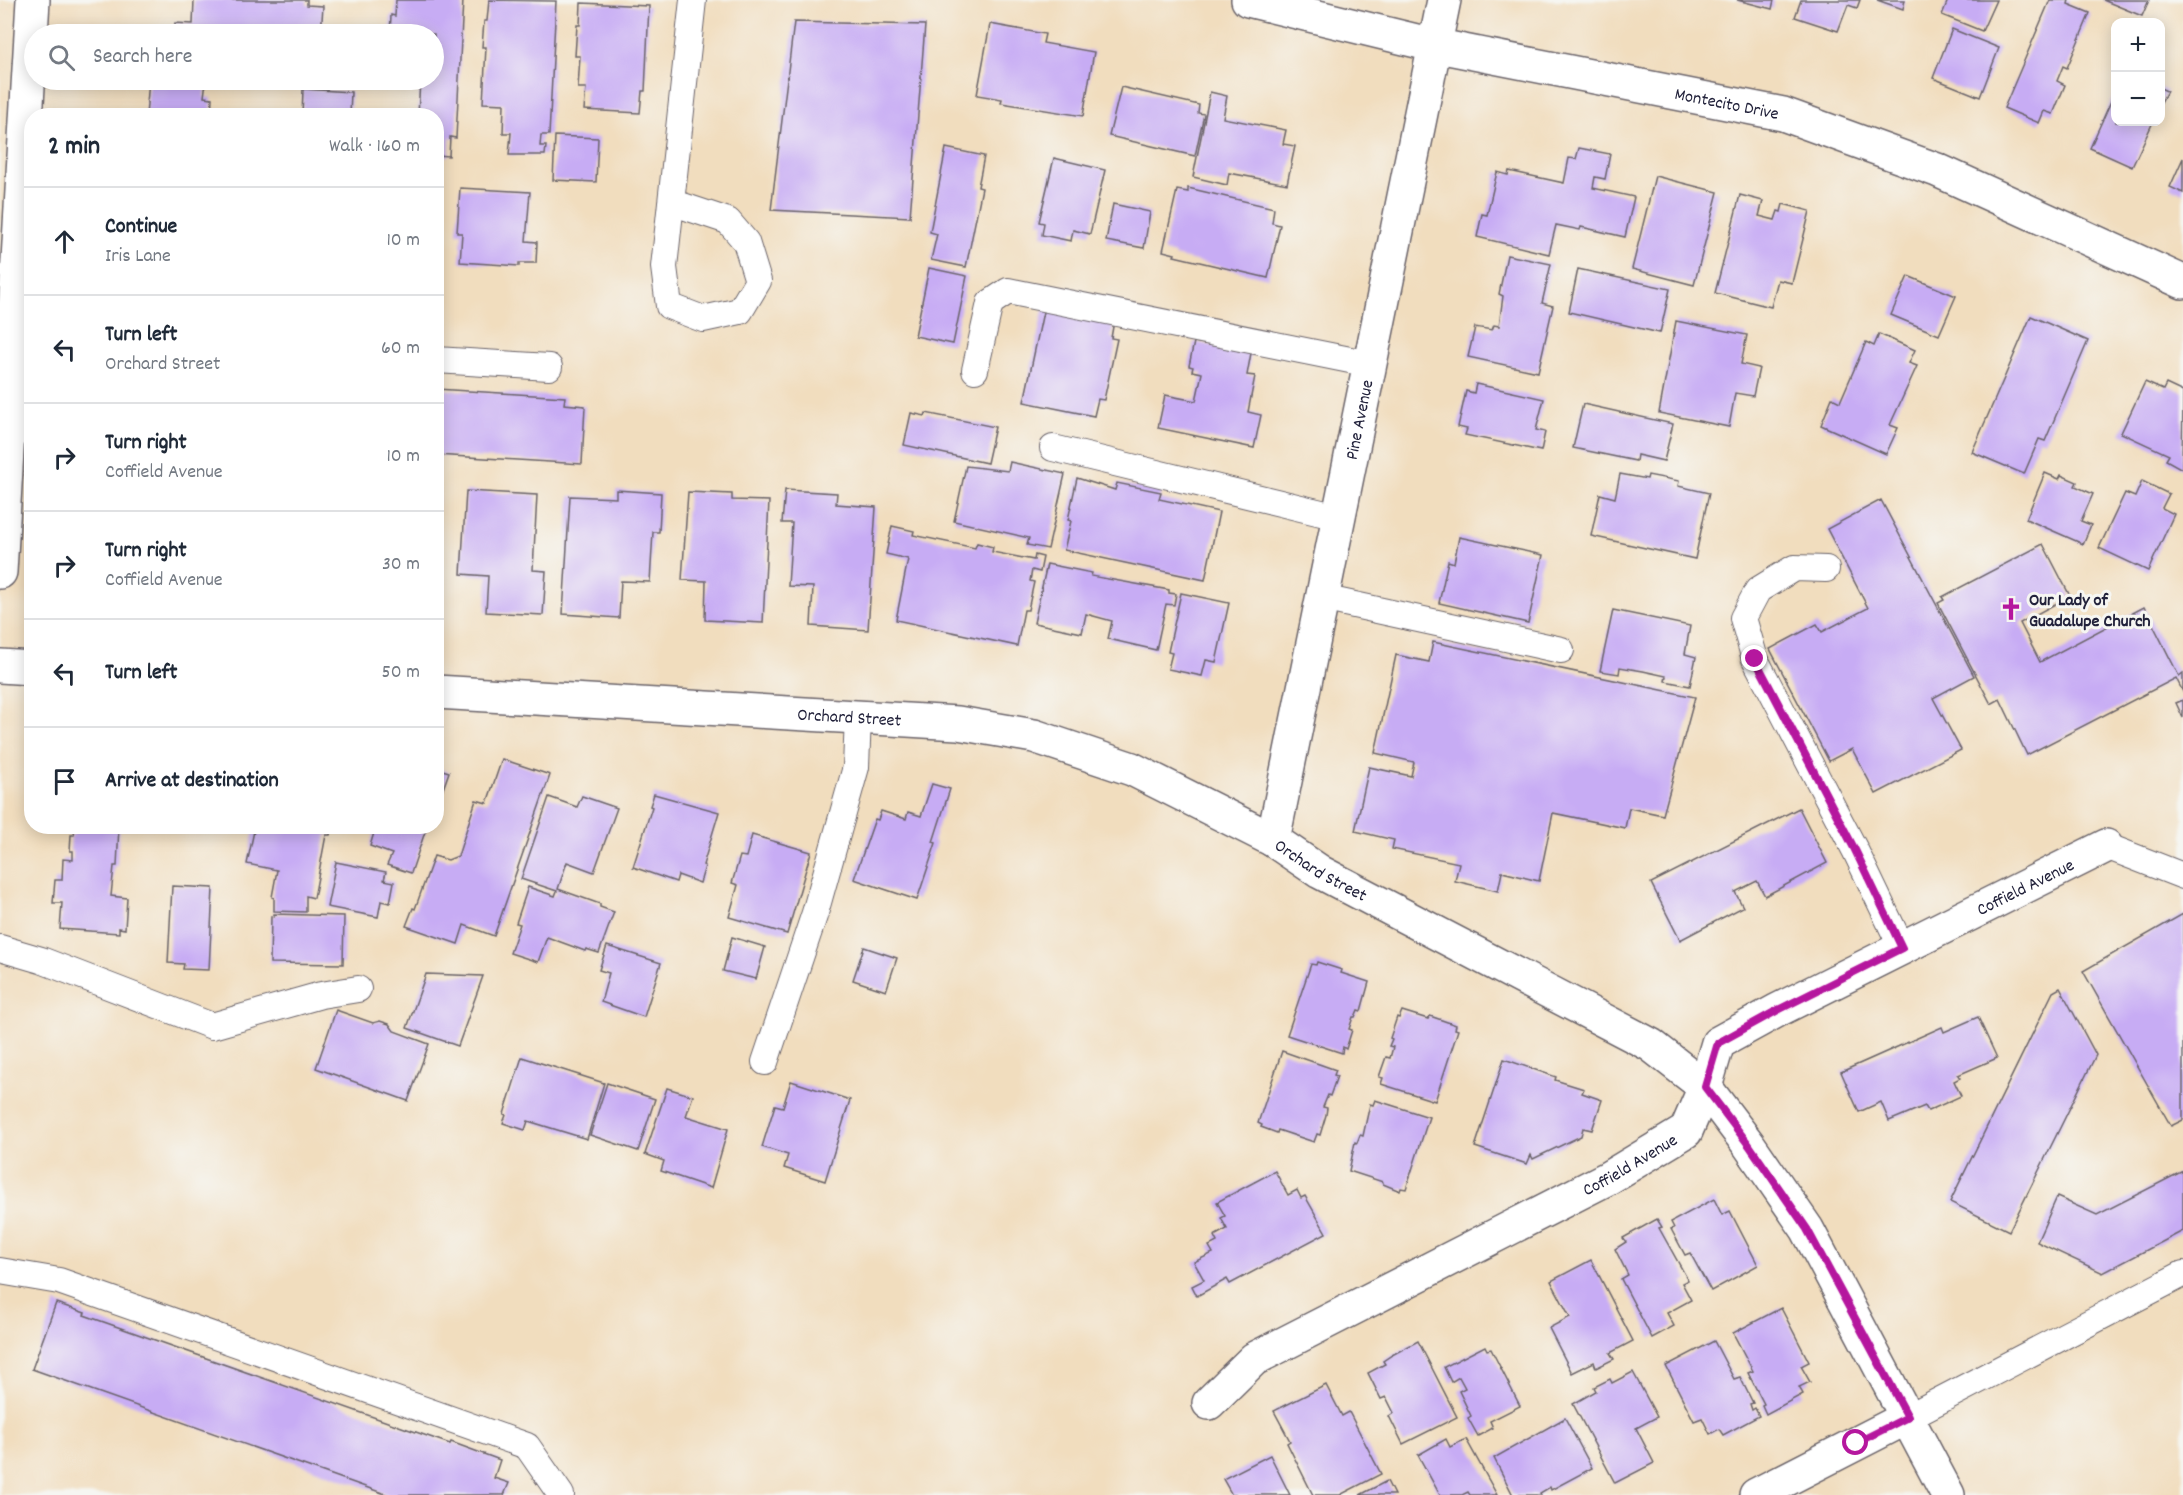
<!DOCTYPE html>
<html lang="en">
<head>
<meta charset="utf-8">
<style>
	:root { --surface:#fff; --page:#f6f6f7; --text:#1f2937; --muted:#747a83; --line:#e0e1e3 }
	body { margin:0; font-family:Dekko,sans-serif; background:var(--page); color:var(--text) }
	.controls { position:absolute; right:18px; top:18px; display:grid; overflow:hidden; border-radius:12px; box-shadow:0 3px 15px #0003 }
	.controls button { width:54px; height:54px; display:grid; place-items:center; padding:0; border:0; border-bottom:2px solid var(--line); background:var(--surface); color:var(--text); font:30px sans-serif }
	.stop { position:absolute; width:18px; height:18px; margin:-14px; border:4px solid #b5179e; border-radius:50%; background:#fff }
	.stop.end { background:#b5179e; border-color:#fff; box-shadow:0 2px 6px #0008 }
	.list { margin:0; padding:0; list-style:none }
	h2 { display:flex; justify-content:space-between; align-items:center; height:78px; margin:0; padding:0 24px; font-size:26px }
	h2 small { font-size:20px; font-weight:400; color:var(--muted) }
	.list li { display:grid; grid-template-columns:39px 1fr auto; gap:18px; align-items:center; box-sizing:border-box; height:108px; padding:0 24px; border-top:2px solid var(--line) }
	.list b { display:block; font-size:22px; white-space:nowrap }
	.list p { margin:0; font-size:20px; white-space:nowrap; color:var(--muted) }
	.list em { font-size:20px; font-style:normal; color:var(--muted) }
	.icon { flex:none; width:33px; height:33px; fill:none; stroke:currentColor; stroke-width:2; stroke-linecap:round; stroke-linejoin:round }
	.map { position:relative; flex:none; width:2183px; height:1495px; overflow:hidden }
	.search { position:absolute; background:var(--surface); box-shadow:0 3px 15px #0003; left:24px; top:24px; width:420px; height:66px; display:flex; align-items:center; gap:15px; box-sizing:border-box; padding:0 21px; border-radius:33px; color:var(--muted); font-size:22px }
	.panel { position:absolute; background:var(--surface); box-shadow:0 3px 15px #0003; left:24px; top:108px; width:420px; height:726px; border-radius:24px }
	.map>svg:first-child { display:block }
	.building { fill:#c7acf4 }
	.lines { fill:none; stroke-linecap:round; stroke-linejoin:round }
	.service-casing { stroke:#6a6369; stroke-width:28 }
	.minor-casing { stroke:#6a6369; stroke-width:36 }
	.tertiary-casing { stroke:#6a6369; stroke-width:36 }
	.service { stroke:#fff; stroke-width:26 }
	.minor { stroke:#fff; stroke-width:33 }
	.tertiary { stroke:#fff; stroke-width:33 }
	.route { stroke:#b5179e; stroke-width:8 }
	.labels { text-anchor:middle; stroke-width:6; stroke-linejoin:round; paint-order:stroke }
	.street-label { font-size:18px; fill:#22223b; stroke:#f6f6f2 }
	.poi-label { font-size:18px; font-weight:bold; fill:#22223b; stroke:#f6f6f2; text-anchor:start }
</style>
</head>
<body>
<div class="map">
<svg width="2183" height="1495" viewBox="0 0 2183 1495">
	<rect width="100%" height="100%" fill="#f6f6f2"/>
	<filter id="ink" filterUnits="userSpaceOnUse"><feTurbulence type="fractalNoise" baseFrequency=".0167" numOctaves="2"/><feDisplacementMap in="SourceGraphic" scale="12" xChannelSelector="R" yChannelSelector="G"/><feConvolveMatrix kernelMatrix="1 2 1 2 8 2 1 2 1" color-interpolation-filters="sRGB"/></filter>
	<filter id="wash" filterUnits="userSpaceOnUse"><feTurbulence type="fractalNoise" baseFrequency=".008" numOctaves="4" result="noise"/><feDisplacementMap in="SourceGraphic" scale="24" xChannelSelector="R" yChannelSelector="G"/><feGaussianBlur stdDeviation="1.35" result="paint"/><feColorMatrix in="noise" values="0 0 0 0 0 0 0 0 0 0 0 0 0 0 0 0 0 1.4 0 .05"/><feComposite in="paint" operator="in"/></filter>
	<g filter="url(#wash)">
		<rect width="100%" height="100%" fill="#f1ddbe"/>
		<g id="blocks">
			<!-- building -->
			<g class="building">
				<path d="M194,0H307V5L323,6L321,34H175V23L193,24Z"/>
				<path d="M396,0H463L456,138L450,137L449,156L436,155V116H418L420,80H434V34H390L391,15L395,16Z"/>
				<path d="M489,0L556,1L549,135H541L540,146H546L545,155H509L511,133H503L504,104L483,103L486,47H482L484,21H487Z"/>
				<path d="M1737,0H1774L1772,9Z"/>
				<path d="M1801,0H1860L1857,8L1848,5L1838,31L1795,17Z"/>
				<path d="M1877,0H1905L1903,9Z"/>
				<path d="M1948,0H1996L1982,31L1942,15Z"/>
				<path d="M2050,0H2069L2068,4L2090,13L2067,68L2063,66L2057,81L2065,85L2053,114L2044,111L2039,123L2004,108Z"/>
				<path d="M2103,0H2149L2142,16Z"/>
				<path d="M581,3L649,6L645,91H642L640,113L584,110L586,88H578L580,56H575L577,25H580Z"/>
				<path d="M794,22L925,25L910,217L771,210Z"/>
				<path d="M990,24L1045,34L1043,43L1094,52L1083,116L1001,103L1002,99L977,95Z"/>
				<path d="M1952,29L1999,48L1980,97L1933,78Z"/>
				<path d="M149,80L206,81L204,97L212,98L211,116H146Z"/>
				<path d="M1121,87L1199,105L1198,113L1204,114L1195,156L1109,136Z"/>
				<path d="M2160,88L2167,91L2160,104Z"/>
				<path d="M303,89L351,92L350,116H302Z"/>
				<path d="M2116,90V122H2153L2132,167L2090,148Z"/>
				<path d="M1210,92L1227,96L1223,118L1286,130L1283,144L1295,146L1287,184L1229,173L1227,185L1193,177Z"/>
				<path d="M555,136L598,138L596,182L553,180Z"/>
				<path d="M946,148L984,156L978,187L982,188L966,267L931,260L937,234L930,232Z"/>
				<path d="M1579,148L1610,154L1605,179L1595,177L1593,188L1634,197L1625,237L1581,227L1580,230L1556,225L1549,254L1477,237L1482,214L1487,215L1497,172L1508,175L1509,171L1564,183L1569,158L1576,159Z"/>
				<path d="M1054,158L1105,170L1090,234L1073,230L1071,241L1042,235L1044,223L1039,222Z"/>
				<path d="M2183,158V193L2170,187Z"/>
				<path d="M1655,176L1718,192L1694,285L1632,269Z"/>
				<path d="M460,188L530,192L526,241L537,242L536,263H519V266L460,262L462,233H457Z"/>
				<path d="M1188,188L1274,208L1272,223L1280,225L1268,278L1174,256L1175,254L1163,251L1177,190L1188,192Z"/>
				<path d="M1740,195L1763,201L1759,216L1775,220L1778,211L1781,212L1783,204L1810,211L1792,283L1778,280L1771,307L1715,293Z"/>
				<path d="M1113,204L1150,212L1144,248L1106,241Z"/>
				<path d="M1507,255L1551,264L1542,303L1553,306L1538,372L1468,357L1475,327L1492,330L1494,325L1499,326L1503,296L1499,294Z"/>
				<path d="M929,268L967,276L953,344L915,336Z"/>
				<path d="M1578,269L1670,289L1660,333L1569,312Z"/>
				<path d="M1908,276L1956,296L1939,335L1891,315Z"/>
				<path d="M1044,307L1114,321L1111,338L1117,339L1104,400L1098,399L1094,416L1024,402Z"/>
				<path d="M2031,316L2088,341L2045,441L2039,439L2024,474L1972,452Z"/>
				<path d="M1676,321L1747,335L1741,364L1759,368L1753,396L1735,393L1729,427L1659,413Z"/>
				<path d="M1879,334L1915,350L1909,363L1917,366L1890,425L1898,428L1886,454L1821,425L1832,398L1840,402L1866,342L1874,346Z"/>
				<path d="M1194,342L1251,353L1247,375L1255,376L1248,412L1261,415L1254,448L1158,428L1165,395L1196,401L1202,373L1192,371L1193,367L1189,366Z"/>
				<path d="M2145,382L2163,390L2166,384L2183,392L2182,469L2166,460L2169,455L2121,433Z"/>
				<path d="M1476,384L1544,399L1536,430L1545,432L1541,451L1465,435L1467,429L1458,427L1466,391L1474,393Z"/>
				<path d="M436,389L565,397L564,404L585,406L582,464L436,455Z"/>
				<path d="M1583,404L1673,424L1664,461L1637,455L1636,461L1573,448Z"/>
				<path d="M911,413L925,416L926,413L995,427L987,463L904,445Z"/>
				<path d="M1010,462L1065,474L1048,549L1027,545L1029,538L954,521L966,466L1008,471Z"/>
				<path d="M2045,473L2059,479L2061,475L2077,482L2075,486L2093,494L2081,521L2091,525L2083,544L2026,519Z"/>
				<path d="M1620,474L1647,479L1648,475L1679,481L1678,486L1709,493L1695,559L1591,536L1600,494L1615,498Z"/>
				<path d="M1077,478L1115,490L1117,483L1161,492L1159,499L1219,512L1205,580L1064,550L1071,521L1068,520Z"/>
				<path d="M2142,481L2169,494L2162,508L2174,514L2148,571L2099,548L2125,493L2135,497Z"/>
				<path d="M436,487H439L438,507H436Z"/>
				<path d="M616,490L661,493L659,532H653L650,582L621,581L619,618L563,614L570,496L616,498Z"/>
				<path d="M785,490L837,493L836,504L876,507L868,630L811,626L813,587L788,586L792,523H782Z"/>
				<path d="M466,491L537,495L533,570L546,571L543,615L486,612L488,576L461,574Z"/>
				<path d="M688,492L732,494V500L769,501L763,623L705,620L706,581L682,580Z"/>
				<path d="M1881,500L1974,676L1933,698L1961,750L1876,794L1852,749L1829,761L1770,649L1817,624L1822,632L1868,608L1827,529Z"/>
				<path d="M892,526L914,531L913,535L975,548L977,543L993,547L992,552L1034,560L1035,555L1043,557L1040,572L1032,570L1030,581L1034,582L1028,610H1024L1017,646L896,620L908,559L886,554Z"/>
				<path d="M1459,537L1543,555L1528,623L1439,603L1448,561L1454,563Z"/>
				<path d="M2043,544L2070,596L2020,623L2040,662L2144,607L2179,676L2183,673V692L2176,678L2027,755L2000,699L1991,704L1938,603L1944,600L1942,597Z"/>
				<path d="M1047,564L1092,573L1091,576L1169,590V593L1176,594L1174,605L1166,604L1156,650L1108,639L1112,621L1086,614L1082,633L1034,623Z"/>
				<path d="M1181,593L1229,603L1216,662L1206,660L1202,676L1168,669L1172,653L1168,652Z"/>
				<path d="M1613,610L1690,626L1685,654L1696,657L1690,686L1665,681L1666,676L1643,671L1620,667L1619,674L1600,671Z"/>
				<path d="M1433,642L1695,697L1663,815L1629,808L1625,828L1553,813L1539,881L1502,872L1498,891L1455,881L1459,863L1392,849L1394,840L1355,831L1369,767L1411,776L1414,762L1375,753L1396,655L1429,662Z"/>
				<path d="M2183,700V718L2176,703Z"/>
				<path d="M502,759L550,775L494,936L464,925L458,944L406,926L413,908L415,909L434,856L448,860L458,856L476,800L487,803Z"/>
				<path d="M436,768L449,772L437,806H436Z"/>
				<path d="M932,784L950,789L933,842L936,843L917,900L854,879L875,819L878,820L881,811L906,819L908,812L921,816Z"/>
				<path d="M654,794L719,812L703,865L705,866L700,883L678,875L676,882L633,867L652,807L650,806Z"/>
				<path d="M582,796L617,808L594,872L567,862L558,889L600,904V907L614,912L599,953L586,949L585,951L547,937L538,962L510,953L520,924L516,923L528,887L555,896L557,891L521,879L549,797L577,807Z"/>
				<path d="M1799,808L1827,863L1765,896L1757,881L1735,892L1743,907L1680,940L1651,883Z"/>
				<path d="M75,826H119L117,866H114L111,896L127,898L125,929L119,928V933L60,929L62,903H53L55,880H62L63,859L73,860V851H70L71,835H74Z"/>
				<path d="M255,826H332L330,835H326L314,898L306,896V912L274,911V898L272,897L277,870L247,864Z"/>
				<path d="M376,826H427L411,873L387,865L392,854L370,846Z"/>
				<path d="M752,835L811,852L787,934L729,917L738,885L732,883L740,856L746,857Z"/>
				<path d="M336,862L386,872L384,880L394,882L390,903L381,901L378,917L327,907Z"/>
				<path d="M172,886L213,888L209,970L183,969L184,964L168,963Z"/>
				<path d="M274,914L344,916L343,964L270,963L271,916L274,917Z"/>
				<path d="M2183,914V1120L2171,1126L2083,971Z"/>
				<path d="M732,937L765,947L756,979L723,971Z"/>
				<path d="M607,946L661,963L644,1017L601,1002L609,973L599,970Z"/>
				<path d="M864,947L897,958L886,991L853,980Z"/>
				<path d="M1317,962L1342,970L1341,973L1369,982L1361,1011L1358,1010L1355,1017H1353L1349,1029L1352,1030L1346,1049L1343,1047L1342,1053L1287,1035L1311,964L1316,965Z"/>
				<path d="M426,974L483,976L458,1046L407,1028Z"/>
				<path d="M2060,988L2096,1055L2009,1231L1950,1202L2053,992Z"/>
				<path d="M336,1010L373,1023L380,1021L389,1024L394,1031L429,1044L408,1101L316,1068Z"/>
				<path d="M1402,1011L1428,1019L1430,1016L1456,1025L1455,1029L1458,1030L1435,1101L1381,1084L1383,1078L1379,1077L1386,1057L1390,1058L1393,1047L1389,1046L1392,1039L1390,1038L1397,1017L1399,1018Z"/>
				<path d="M1978,1017L1997,1058L1958,1075L1960,1078L1954,1081L1961,1096L1928,1111L1925,1106L1889,1121L1881,1102L1859,1112L1841,1072L1942,1027L1944,1032Z"/>
				<path d="M1282,1051L1336,1070L1334,1075L1337,1076L1330,1096L1328,1095L1323,1107L1327,1108L1326,1115L1320,1135L1317,1134L1314,1142L1278,1130L1277,1133L1261,1127L1262,1125L1258,1123Z"/>
				<path d="M522,1057L604,1083L587,1139L528,1121L525,1130L503,1123L506,1115L504,1114Z"/>
				<path d="M1504,1059L1556,1077L1555,1080L1584,1089L1582,1093L1602,1100L1592,1130L1583,1128L1581,1136L1533,1159L1531,1155L1527,1164L1475,1147Z"/>
				<path d="M791,1081L850,1100L825,1181L784,1168L788,1155L762,1147L775,1105L783,1107Z"/>
				<path d="M607,1083L655,1099L638,1151L590,1135Z"/>
				<path d="M667,1088L693,1096L686,1116L728,1129L711,1188L661,1171L664,1161L645,1154Z"/>
				<path d="M1375,1100L1429,1117L1406,1189L1401,1188L1400,1191L1383,1184V1182L1349,1171L1355,1142L1357,1143L1360,1135L1363,1136L1370,1104L1373,1105Z"/>
				<path d="M1275,1171L1288,1195L1297,1190L1301,1198L1305,1196L1326,1233L1230,1284L1227,1279L1197,1296L1192,1286L1204,1280L1194,1262L1213,1253L1209,1246L1217,1242L1214,1236L1227,1229L1221,1218L1225,1216L1217,1202Z"/>
				<path d="M2183,1171V1231L2103,1273L2037,1242L2057,1197L2097,1215Z"/>
				<path d="M1714,1199L1722,1215L1730,1211L1758,1265L1711,1291L1690,1253L1685,1255L1671,1229L1674,1228L1671,1222Z"/>
				<path d="M1657,1219L1662,1227L1659,1228L1688,1280L1682,1283L1691,1300L1667,1313L1674,1326L1652,1338L1621,1279L1628,1275L1615,1249L1626,1242L1623,1238Z"/>
				<path d="M1591,1260L1633,1341L1610,1353L1614,1359L1596,1368L1594,1362L1572,1373L1549,1328L1570,1317L1551,1281Z"/>
				<path d="M56,1303L85,1313L84,1315L450,1444L451,1442L500,1460L494,1478L509,1483L504,1495H388L32,1369Z"/>
				<path d="M1781,1308L1809,1362L1801,1366L1810,1382L1799,1387L1803,1394L1766,1414L1762,1405L1764,1404L1748,1373L1753,1371L1733,1333Z"/>
				<path d="M1418,1341L1457,1417L1403,1444L1389,1416L1394,1413L1386,1397L1381,1399L1368,1373L1385,1364L1383,1361L1392,1355Z"/>
				<path d="M1714,1341L1734,1379L1740,1377L1753,1403L1750,1404L1752,1410L1755,1408L1759,1416L1723,1435L1719,1429L1710,1434L1702,1418L1694,1421L1666,1366Z"/>
				<path d="M1485,1346L1487,1350L1491,1349L1520,1406L1490,1421L1493,1428L1478,1436L1468,1418L1471,1416L1459,1391L1465,1388L1459,1377L1451,1382L1444,1367Z"/>
				<path d="M1633,1372L1657,1417L1636,1428L1654,1463L1615,1483L1573,1404L1596,1391L1594,1387L1610,1379L1612,1383Z"/>
				<path d="M1326,1385L1342,1416L1349,1412L1381,1474L1340,1495H1313L1287,1443L1290,1441L1274,1411Z"/>
				<path d="M1565,1418L1592,1468L1551,1490L1550,1487L1540,1493L1541,1495H1513L1494,1458Z"/>
				<path d="M1446,1439L1450,1447L1466,1439L1497,1495H1470L1468,1492L1462,1495H1440L1418,1455Z"/>
				<path d="M1270,1455L1290,1495H1232L1223,1479Z"/>
				<path d="M1387,1481L1394,1495H1360Z"/>
			</g>
		</g>
	</g>
	<g filter="url(#ink)">
		<use href="#blocks" fill-opacity="0" stroke="#6a6369" stroke-width="1.5"/>
		<g class="lines">
			<!-- service casing -->
			<g class="service-casing">
				<g id="service">
					<path d="M671,202L728,221L746,242L758,281L740,311L703,319L669,306L664,267L693,0"/>
					<path d="M436,360L549,367"/>
					<path d="M975,370L990,303L1008,291L1370,364"/>
					<path d="M1053,448L1338,517"/>
					<path d="M1826,569L1794,568L1758,590L1743,618L1755,659L1855,850L1902,948"/>
					<path d="M1322,598L1561,650"/>
					<path d="M2106,846L2183,876"/>
					<path d="M0,948L41,960L212,1026L321,995L358,989"/>
					<path d="M765,1062L815,913L856,767L858,717"/>
					<path d="M0,1271L59,1281L527,1446L561,1495"/>
					<path d="M1908,1417L2183,1274"/>
				</g>
			</g>
			<!-- minor casing -->
			<g class="minor-casing">
				<g id="minor">
					<path id="s1" d="M1248,0L1433,45L1783,114L1937,170L2183,282"/>
					<path d="M0,666L32,668"/>
					<path id="s2" d="M436,692L958,723L1034,736L1132,769L1273,840L1320,872L1651,1045L1705,1087L1749,1145L1807,1229L1948,1495"/>
					<path id="s3" d="M1273,840L1444,0"/>
					<path id="s4" d="M1209,1403L1254,1359L1608,1178L1686,1131L1705,1087L1718,1043L1778,1010L2106,846"/>
					<path d="M1756,1495L1908,1417"/>
				</g>
			</g>
			<!-- tertiary casing -->
			<g class="tertiary-casing">
				<path id="tertiary" d="M0,572L33,0"/>
			</g>
			<!-- service -->
			<use href="#service" class="service"/>
			<!-- minor -->
			<use href="#minor" class="minor"/>
			<!-- tertiary -->
			<use href="#tertiary" class="tertiary"/>
		</g>
	</g>
	<g class="lines" filter="url(#ink)">
		<!-- route -->
		<path class="route" d="M1755,659L1855,850L1902,948L1778,1010L1718,1043L1705,1087L1749,1145L1807,1229L1908,1417L1856,1443"/>
	</g>
	<!-- icons -->
	<defs>
		<g id="church-bare" transform="scale(1.8)"><path d="M-1.2-6h2.4v3.5h3.3v2.4h-3.3V6h-2.4V-.1h-3.3v-2.4h3.3Z" fill="#b5179e" stroke="#f6f6f2" stroke-width="2.5" paint-order="stroke"/></g>
	</defs>
	<g fill-rule="evenodd">
		<use href="#church-bare" x="2011" y="609"/>
	</g>
	<g class="labels">
		<!-- street labels -->
		<g class="street-label">
			<text dy="6" stroke="none"><textPath href="#s1" startOffset="490">Montecito Drive</textPath></text>
			<text dy="6" stroke="none"><textPath href="#s3" startOffset="429">Pine Avenue</textPath></text>
			<text dy="6" stroke="none"><textPath href="#s2" startOffset="414">Orchard Street</textPath></text>
			<text dy="6" stroke="none"><textPath href="#s2" startOffset="918">Orchard Street</textPath></text>
			<text dy="6" stroke="none"><textPath href="#s4" startOffset="990">Coffield Avenue</textPath></text>
			<text dy="6" stroke="none"><textPath href="#s4" startOffset="486">Coffield Avenue</textPath></text>
		</g>
		<!-- poi labels -->
		<g class="poi-label">
			<text x="2029" y="605">Our Lady of<tspan x="2029" dy="21">Guadalupe Church</tspan></text>
		</g>
	</g>
</svg>
<div class="controls">
<button>+</button>
<button>−</button>
</div>
<div class="stop" style="left:1856px;top:1443px"></div>
<div class="stop end" style="left:1755px;top:659px"></div>
<div class="search"><svg class="icon" aria-label="search" viewBox="0 0 24 24"><circle cx="10" cy="10" r="6"/><path d="M15 15l6 6"/></svg>Search here</div>
<section class="panel">
<h2>2 min<small>Walk · 160 m</small></h2>
<ul class="list">
<li><svg class="icon" aria-label="ahead" viewBox="0 0 24 24"><path d="M12 20V5M6 11l6-6 6 6"/></svg><div><b>Continue</b><p>Iris Lane</p></div><em>10 m</em></li>
<li><svg class="icon" aria-label="left" viewBox="0 0 24 24"><path d="M17 20v-9H6M10 6l-5 5 5 5"/></svg><div><b>Turn left</b><p>Orchard Street</p></div><em>60 m</em></li>
<li><svg class="icon" aria-label="right" viewBox="0 0 24 24"><path d="M7 20v-9h11M14 6l5 5-5 5"/></svg><div><b>Turn right</b><p>Coffield Avenue</p></div><em>10 m</em></li>
<li><svg class="icon" aria-label="right" viewBox="0 0 24 24"><path d="M7 20v-9h11M14 6l5 5-5 5"/></svg><div><b>Turn right</b><p>Coffield Avenue</p></div><em>30 m</em></li>
<li><svg class="icon" aria-label="left" viewBox="0 0 24 24"><path d="M17 20v-9H6M10 6l-5 5 5 5"/></svg><div><b>Turn left</b></div><em>50 m</em></li>
<li><svg class="icon" aria-label="arrive" viewBox="0 0 24 24"><path d="M6 21V4h12l-3 4 3 4H6"/></svg><div><b>Arrive at destination</b></div></li>
</ul>
</section>
</div>
</body>
</html>
